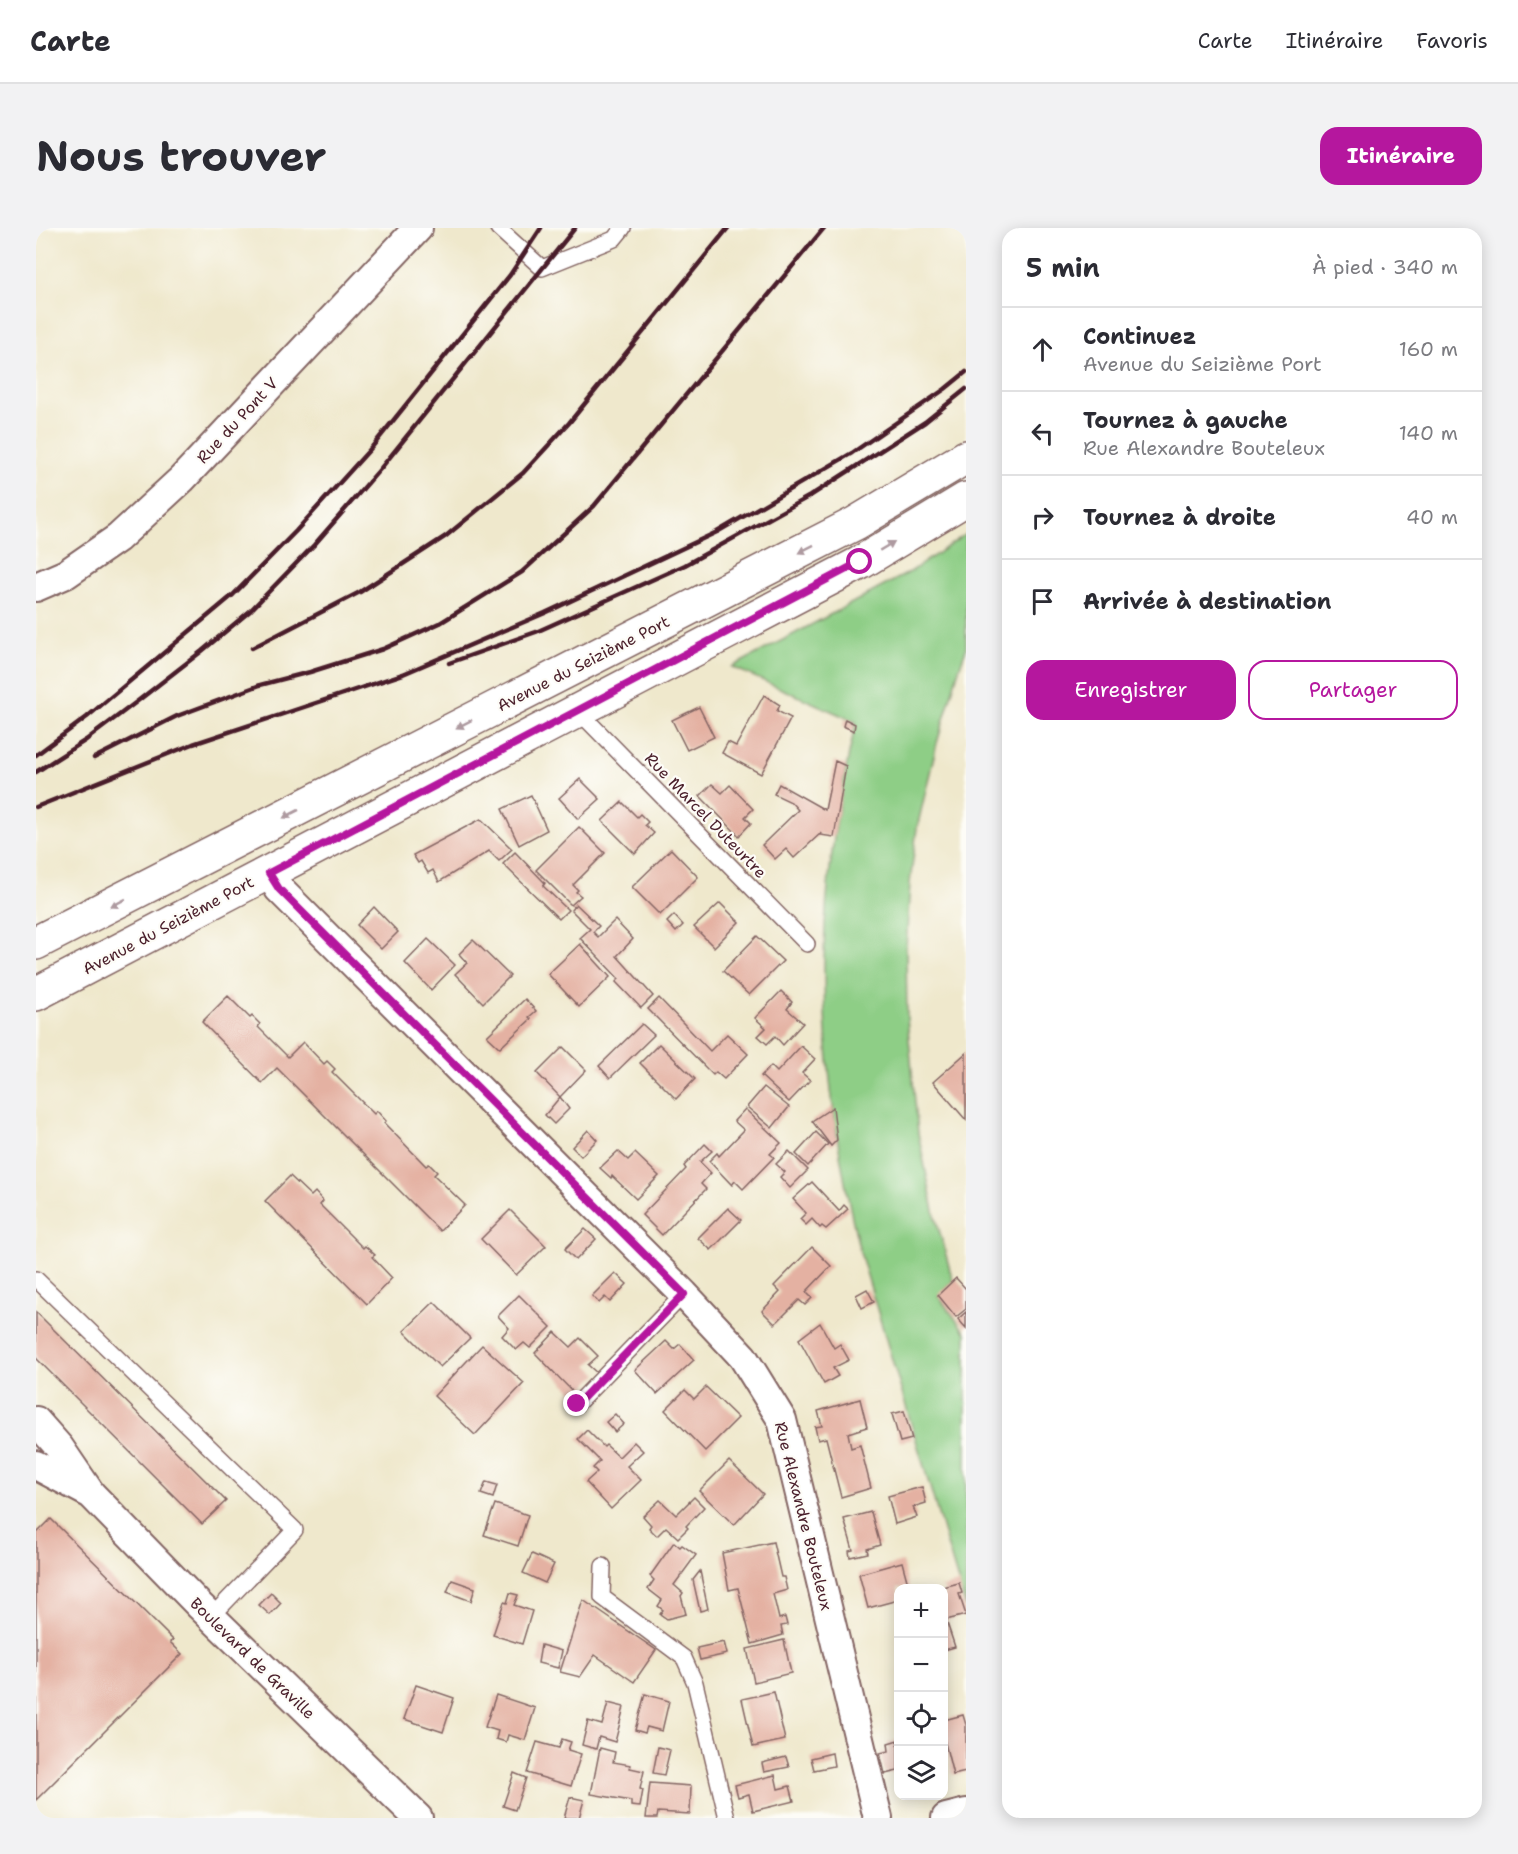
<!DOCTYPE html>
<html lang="fr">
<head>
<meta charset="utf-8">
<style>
	:root { --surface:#fff; --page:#f2f2f3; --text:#2b2b33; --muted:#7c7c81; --line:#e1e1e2; --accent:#b5179e }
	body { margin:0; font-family:"Shantell Sans",sans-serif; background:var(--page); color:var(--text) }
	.controls { position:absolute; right:18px; bottom:18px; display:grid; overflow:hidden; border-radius:12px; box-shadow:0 3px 15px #0003 }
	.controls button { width:54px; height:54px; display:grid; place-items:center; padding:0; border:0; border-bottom:2px solid var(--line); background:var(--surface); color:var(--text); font:30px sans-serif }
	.stop { position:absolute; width:18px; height:18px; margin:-14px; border:4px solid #b5179e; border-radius:50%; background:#fff }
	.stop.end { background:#b5179e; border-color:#fff; box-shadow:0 2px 6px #0008 }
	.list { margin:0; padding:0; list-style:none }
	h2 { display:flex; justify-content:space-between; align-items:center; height:78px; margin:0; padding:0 24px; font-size:26px }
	h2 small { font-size:20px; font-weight:400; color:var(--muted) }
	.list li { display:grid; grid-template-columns:39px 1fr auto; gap:18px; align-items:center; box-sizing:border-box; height:84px; padding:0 24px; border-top:2px solid var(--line) }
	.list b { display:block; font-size:22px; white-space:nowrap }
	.list p { margin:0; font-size:20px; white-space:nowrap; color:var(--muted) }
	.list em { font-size:20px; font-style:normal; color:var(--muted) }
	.actions { display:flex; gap:12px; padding:18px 24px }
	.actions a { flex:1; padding:14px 0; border:2px solid var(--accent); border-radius:18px; text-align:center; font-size:21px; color:var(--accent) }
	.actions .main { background:var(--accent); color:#fff }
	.icon { flex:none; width:33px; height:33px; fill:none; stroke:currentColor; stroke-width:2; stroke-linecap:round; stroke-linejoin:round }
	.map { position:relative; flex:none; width:930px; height:1590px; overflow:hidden; border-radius:18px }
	header { display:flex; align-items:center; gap:36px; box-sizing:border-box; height:84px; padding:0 30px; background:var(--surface); border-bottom:2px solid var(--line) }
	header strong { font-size:28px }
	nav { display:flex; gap:33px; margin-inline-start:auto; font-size:21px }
	.intro { display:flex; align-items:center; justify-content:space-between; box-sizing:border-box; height:144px; padding:0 36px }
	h1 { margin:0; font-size:42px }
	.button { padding:15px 27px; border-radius:18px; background:var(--accent); color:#fff; font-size:21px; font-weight:700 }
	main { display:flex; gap:36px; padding:0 36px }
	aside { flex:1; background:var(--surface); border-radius:18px; box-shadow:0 3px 15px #0003 }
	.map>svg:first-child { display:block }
	.green { fill:#8ece86; stroke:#6c7658; stroke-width:1.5 }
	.building { fill:#e4b1a2 }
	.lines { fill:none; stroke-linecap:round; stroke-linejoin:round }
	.service-casing { stroke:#846563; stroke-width:18 }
	.minor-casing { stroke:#846563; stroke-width:32 }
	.secondary-casing { stroke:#846563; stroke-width:36 }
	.service { stroke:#fff; stroke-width:15 }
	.minor { stroke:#fff; stroke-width:28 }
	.secondary { stroke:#fff; stroke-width:33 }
	.rail { stroke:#4a1f2b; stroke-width:4.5 }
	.oneway { fill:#ae9aa0 }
	.route { stroke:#b5179e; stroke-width:8 }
	.labels { text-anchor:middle; stroke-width:4.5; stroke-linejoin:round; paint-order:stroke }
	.street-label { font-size:16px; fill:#4a1f2b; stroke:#fdfcf7 }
</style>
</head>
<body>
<header>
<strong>Carte</strong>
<nav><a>Carte</a><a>Itinéraire</a><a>Favoris</a></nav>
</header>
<div class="intro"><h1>Nous trouver</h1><a class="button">Itinéraire</a></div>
<main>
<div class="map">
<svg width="930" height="1590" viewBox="0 0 930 1590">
	<rect width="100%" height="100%" fill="#fdfcf7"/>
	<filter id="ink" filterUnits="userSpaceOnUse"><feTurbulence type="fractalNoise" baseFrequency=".0167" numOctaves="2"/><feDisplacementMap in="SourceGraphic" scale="12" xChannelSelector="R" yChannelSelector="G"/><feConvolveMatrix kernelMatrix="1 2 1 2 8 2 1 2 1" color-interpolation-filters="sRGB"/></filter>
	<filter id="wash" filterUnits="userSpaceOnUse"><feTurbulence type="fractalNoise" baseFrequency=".008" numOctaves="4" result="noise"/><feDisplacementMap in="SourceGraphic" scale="24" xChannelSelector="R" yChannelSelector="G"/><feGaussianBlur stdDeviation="1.35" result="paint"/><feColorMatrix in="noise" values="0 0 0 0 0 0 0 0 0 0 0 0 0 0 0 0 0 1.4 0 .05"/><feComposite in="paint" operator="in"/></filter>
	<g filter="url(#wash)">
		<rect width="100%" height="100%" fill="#efe8cc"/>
		<!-- green -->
		<path class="green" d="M930,306V421L922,444L901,515L881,600L874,655L870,720L871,790L882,905L898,983L917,1053L902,1068L930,1105V1380L824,1024C798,917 784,807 789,696C793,628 805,560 820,494L696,439L874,344Z"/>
		<g id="blocks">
			<!-- building -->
			<g class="building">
				<path d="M728,467L744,477L741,483L755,490L725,546L686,525L692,514L700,518Z"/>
				<path d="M663,479L678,509L651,522L636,492Z"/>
				<path d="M809,491L819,496L818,503L807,498Z"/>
				<path d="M799,533L810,538L798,609L784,607L785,605L758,630L750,621L739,631L726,617L762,582L755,574L738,566L743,556L789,582Z"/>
				<path d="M544,551L564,571L542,591L523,570Z"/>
				<path d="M676,556L686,565L694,557L717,581L709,589L715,595L703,608L664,568Z"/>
				<path d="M495,567L511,602L483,617L466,581Z"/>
				<path d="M586,574L601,589L604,586L612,594L609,597L618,605L599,626L566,593Z"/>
				<path d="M445,591L476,621L463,633L453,623L403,654L397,642L392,645L385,633L382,635L377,627Z"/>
				<path d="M543,599L569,625L537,657L542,662L540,664L545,668L535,677L500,642Z"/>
				<path d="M635,621L662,649L624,687L596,659Z"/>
				<path d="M479,624L509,655L507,658L532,682L523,691L467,636Z"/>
				<path d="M684,675L703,694L678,719L658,699Z"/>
				<path d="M540,676L563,698L557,704L562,709L579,692L597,711L581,728L617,768L605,780L580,754L583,751L544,710L554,701L535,682Z"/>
				<path d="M338,679L362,704L345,721L321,697Z"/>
				<path d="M638,687L647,697L640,704L631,694Z"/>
				<path d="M721,708L747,733L713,767L687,743Z"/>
				<path d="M392,711L419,737L395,762L369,735Z"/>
				<path d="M437,712L474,748L447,775L419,746L431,735L423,726Z"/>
				<path d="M544,716L574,749L543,779L512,746Z"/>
				<path d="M745,763L756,774L751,781L767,795L747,817L739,808L731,816L722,808L730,800L719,790Z"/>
				<path d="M192,768L214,790L216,788L224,796L222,799L252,829L267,814L288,836L291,833L299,841L296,844L338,886L341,883L350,893L348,895L390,938L393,936L401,944L398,947L429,977L404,1003L241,840L226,855L166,794Z"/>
				<path d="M623,770L674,823L691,806L712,826L688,851L680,844L677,847L612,781Z"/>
				<path d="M489,771L500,783L493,789L495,791L464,820L451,808Z"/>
				<path d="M606,796L618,807L574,850L563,838Z"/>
				<path d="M623,816L659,851L640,871L604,835Z"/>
				<path d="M765,818L779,831L766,845L774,852L753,874L725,848L735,838L741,844Z"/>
				<path d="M527,819L550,842L524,869L501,845Z"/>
				<path d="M930,825V892L897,854Z"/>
				<path d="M728,859L753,879L736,900L711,879Z"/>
				<path d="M524,869L533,881L518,896L509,887Z"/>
				<path d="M797,879L801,912L795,918L776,893Z"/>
				<path d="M709,881L745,915L734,926L738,929L707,961L699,953L696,957L673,933L681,925L683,928L708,902L698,893Z"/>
				<path d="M552,902L561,912L545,928L536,919Z"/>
				<path d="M780,904L792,916L772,938L760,926Z"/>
				<path d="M669,916L676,923L664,934L675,945L665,956L670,961L626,1007L606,987L650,941L648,938Z"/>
				<path d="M582,923L592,932L599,925L623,948L600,971L576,948L575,950L564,940Z"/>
				<path d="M753,923L772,942L754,960L744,949L749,944L740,936Z"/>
				<path d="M254,948L275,968L279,964L287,973L284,977L327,1020L329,1018L339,1027L336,1029L356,1050L331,1076L229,973Z"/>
				<path d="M776,954L803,983L808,977L812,981L790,1001L786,998L784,1000L776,991L770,997L764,991L770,985L757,971Z"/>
				<path d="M692,980L705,992L675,1022L662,1010Z"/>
				<path d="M474,982L510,1018L480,1047L445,1011Z"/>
				<path d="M549,1001L560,1011L540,1032L529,1021Z"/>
				<path d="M776,1019L795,1038L770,1064L776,1070L769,1077L763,1072L739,1096L726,1083L744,1064L738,1058Z"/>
				<path d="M579,1045L591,1056L574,1074L569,1069L563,1075L556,1068Z"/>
				<path d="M920,1050L930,1061V1081L920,1089L902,1067Z"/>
				<path d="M831,1061L838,1074L826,1080L820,1067Z"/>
				<path d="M483,1067L515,1099L494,1120L488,1115L480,1122L466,1108L473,1100L462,1088Z"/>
				<path d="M398,1074L434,1110L404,1139L368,1103Z"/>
				<path d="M0,1084L190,1273L166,1296L0,1130Z"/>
				<path d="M930,1084V1100L922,1091Z"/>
				<path d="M784,1095L798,1120L804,1116L813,1132L797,1140L802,1148L788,1156L763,1111Z"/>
				<path d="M519,1104L535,1119L544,1110L562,1128L552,1137L562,1146L540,1167L499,1125Z"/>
				<path d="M630,1113L638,1121L644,1116L658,1132L621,1166L599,1142Z"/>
				<path d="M446,1117L488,1155L439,1207L398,1168Z"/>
				<path d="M670,1159L702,1190L669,1223L629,1182L649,1162L658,1171Z"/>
				<path d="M824,1171L831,1199L812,1205L815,1220L824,1217L835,1260L805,1269L790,1210L782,1212L779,1199L786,1198L782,1183Z"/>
				<path d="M868,1183L876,1211L864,1214L856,1186Z"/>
				<path d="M579,1186L588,1196L579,1204L570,1194Z"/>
				<path d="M551,1202L568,1219L570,1217L583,1229L598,1214L607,1223L591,1238L605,1252L604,1253L575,1281L550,1254L561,1244L557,1240L564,1233L542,1211Z"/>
				<path d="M693,1233L727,1266L698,1297L663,1263Z"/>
				<path d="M450,1254L461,1257L457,1270L445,1266Z"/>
				<path d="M886,1259L890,1275L877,1279L881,1289L859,1296L852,1268Z"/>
				<path d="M658,1269L668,1279L650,1298L652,1300L642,1310L630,1299L621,1308L613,1300L615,1297L607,1288L624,1272L640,1287Z"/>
				<path d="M459,1276L492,1287L482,1318L448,1307Z"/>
				<path d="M835,1284L844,1317L831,1321L832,1325L814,1329L813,1323L817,1322L808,1291Z"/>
				<path d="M15,1291L137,1412L134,1414L146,1426L0,1572V1306Z"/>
				<path d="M638,1314L644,1319L646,1317L660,1327L638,1357L647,1365L645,1368L650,1386L631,1391L624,1386L627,1382L622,1378L626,1372L612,1361L618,1352L614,1348Z"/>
				<path d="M737,1314L745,1349H748L751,1362L737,1366L743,1391L749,1389L751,1397L745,1398L747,1407L716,1416L702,1360L693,1362L686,1325Z"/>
				<path d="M496,1326L518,1336L509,1355L487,1345Z"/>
				<path d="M866,1334L873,1360H862V1372L832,1380L823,1346Z"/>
				<path d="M664,1343L672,1381L664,1383L657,1352Z"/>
				<path d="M416,1352L439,1360L435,1373L411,1364Z"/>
				<path d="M923,1355L926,1365L923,1366L930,1387L910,1392L919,1419L908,1422V1360H903Z"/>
				<path d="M235,1365L245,1375L234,1387L223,1377Z"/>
				<path d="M474,1365L482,1367L478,1377L496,1383L486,1416L457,1407L468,1374L471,1375Z"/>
				<path d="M547,1372L620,1422L598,1454L559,1427L544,1449L524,1444Z"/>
				<path d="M748,1412L755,1445L718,1454L711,1421Z"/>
				<path d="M688,1414L691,1426L664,1432L661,1420Z"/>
				<path d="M505,1417L526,1423L522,1440L502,1435Z"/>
				<path d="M380,1457L418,1470L407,1504L368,1491Z"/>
				<path d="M738,1464L749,1512L717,1519L706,1471Z"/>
				<path d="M609,1466L633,1473L626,1503L611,1499L609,1505L599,1502Z"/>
				<path d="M460,1467L499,1480L489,1512L472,1507L470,1514L460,1511L462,1503L449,1499Z"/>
				<path d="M572,1475L588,1479L579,1514L563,1509L560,1521L546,1517L552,1493L566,1497Z"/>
				<path d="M927,1487L930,1497V1544L917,1547L908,1511V1492Z"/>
				<path d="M526,1511L535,1514L532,1522L545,1526L535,1558L491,1545L501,1514L523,1520Z"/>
				<path d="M862,1512V1543L849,1546L844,1525L853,1523L852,1515Z"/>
				<path d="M622,1519L634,1522L628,1547L617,1545Z"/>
				<path d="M564,1520L579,1524L577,1534L595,1537L594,1540L608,1543L604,1561L607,1562L604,1579L595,1578V1573L555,1566Z"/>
				<path d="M796,1525L798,1538L778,1542L775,1530Z"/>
				<path d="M750,1529L753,1539L728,1544L726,1535Z"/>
				<path d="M478,1545L490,1550L479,1582L467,1578Z"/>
				<path d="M739,1547L742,1561L754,1558L758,1573L717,1583L713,1566L702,1569L699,1557Z"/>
				<path d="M614,1555L655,1558L654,1586L622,1584L621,1590H610Z"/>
				<path d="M534,1569L548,1572L543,1590H528Z"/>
			</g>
		</g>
	</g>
	<g filter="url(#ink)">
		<use href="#blocks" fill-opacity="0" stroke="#846563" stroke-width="1.5"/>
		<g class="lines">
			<!-- service casing -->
			<g class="service-casing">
				<g id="service">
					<path d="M462,0L506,40L578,11L587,0"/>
					<path d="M545,482L553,494L771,716"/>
					<path d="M0,1051L259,1302L175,1389"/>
					<path d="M541,1176L648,1066"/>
					<path d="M567,1338L566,1369L648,1430L659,1455L691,1590"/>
				</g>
			</g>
			<!-- minor casing -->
			<g class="minor-casing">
				<g id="minor">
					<path d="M0,359L30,346L82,310L146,251L382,0"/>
					<path d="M233,645L243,661L648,1066L707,1129L746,1192L842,1590"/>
					<path d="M0,1193L23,1219L55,1266L164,1378L382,1590"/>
					<path d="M0,1237L51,1264"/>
					<path d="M910,1590L930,1585"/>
				</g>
			</g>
			<!-- secondary casing -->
			<g class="secondary-casing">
				<g id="secondary">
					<path d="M0,715L820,295L930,229"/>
					<path d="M0,766L824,335L930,271"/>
				</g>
			</g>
			<!-- service -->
			<use href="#service" class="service"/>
			<!-- minor -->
			<use href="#minor" class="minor"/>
			<!-- secondary -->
			<use href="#secondary" class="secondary"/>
			<!-- rail -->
			<g class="rail">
				<path d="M216,420L324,364L410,308L487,245L533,195L692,0"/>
				<path d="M413,435L500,404L649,337L774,268L889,194L930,161"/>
				<path d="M0,527L51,489L197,367L260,303L336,219L474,47L505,0"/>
				<path d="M58,530L141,488L224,457L274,444L347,421L404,395L486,344L558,278L788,0"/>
				<path d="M0,544L50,512L103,472L166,423L214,383L278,317L345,240L539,0"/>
				<path d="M0,579L157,516L367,446L509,385L681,304L816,225L909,161L930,144"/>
			</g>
		</g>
		<!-- one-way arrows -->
		<defs><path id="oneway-solid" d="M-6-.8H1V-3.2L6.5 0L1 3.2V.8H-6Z" transform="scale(1.5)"/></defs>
		<g class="oneway">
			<use href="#oneway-solid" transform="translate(851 318) rotate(-31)"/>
			<use href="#oneway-solid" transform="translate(770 321) rotate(153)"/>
			<use href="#oneway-solid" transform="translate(428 496) rotate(153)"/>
			<use href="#oneway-solid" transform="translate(255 586) rotate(153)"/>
			<use href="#oneway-solid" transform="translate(82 675) rotate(153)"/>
		</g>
	</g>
	<g class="lines" filter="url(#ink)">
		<!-- route -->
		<path class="route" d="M541,1176L648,1066L243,661L233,645L824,334"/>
	</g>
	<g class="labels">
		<!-- street labels -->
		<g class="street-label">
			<text transform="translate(201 192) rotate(-47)" y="6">Rue du Pont V</text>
			<text transform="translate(547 435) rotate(-27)" y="6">Avenue du Seizième Port</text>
			<text transform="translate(670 587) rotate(46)" y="6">Rue Marcel Duteurtre</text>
			<text transform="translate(132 697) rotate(-28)" y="6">Avenue du Seizième Port</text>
			<text transform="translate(768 1288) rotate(76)" y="6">Rue Alexandre Bouteleux</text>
			<text transform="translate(217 1430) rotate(44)" y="6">Boulevard de Graville</text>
		</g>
	</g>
</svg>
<div class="controls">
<button>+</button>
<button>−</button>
<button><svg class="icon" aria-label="locate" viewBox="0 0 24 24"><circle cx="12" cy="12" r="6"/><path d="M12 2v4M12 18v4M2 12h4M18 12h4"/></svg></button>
<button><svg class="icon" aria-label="layers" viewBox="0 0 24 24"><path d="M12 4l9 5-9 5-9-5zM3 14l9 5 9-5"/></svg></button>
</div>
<div class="stop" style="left:824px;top:334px"></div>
<div class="stop end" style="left:541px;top:1176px"></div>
</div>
<aside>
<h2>5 min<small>À pied · 340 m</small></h2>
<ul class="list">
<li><svg class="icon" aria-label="ahead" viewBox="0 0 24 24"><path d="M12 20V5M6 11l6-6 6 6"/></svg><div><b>Continuez</b><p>Avenue du Seizième Port</p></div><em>160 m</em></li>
<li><svg class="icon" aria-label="left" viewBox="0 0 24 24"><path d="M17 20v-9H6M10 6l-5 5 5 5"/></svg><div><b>Tournez à gauche</b><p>Rue Alexandre Bouteleux</p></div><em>140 m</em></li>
<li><svg class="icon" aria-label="right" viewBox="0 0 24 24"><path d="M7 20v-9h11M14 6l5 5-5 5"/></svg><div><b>Tournez à droite</b></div><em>40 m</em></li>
<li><svg class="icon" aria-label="arrive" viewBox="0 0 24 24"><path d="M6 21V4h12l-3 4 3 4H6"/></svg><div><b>Arrivée à destination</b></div></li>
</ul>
<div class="actions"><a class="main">Enregistrer</a><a>Partager</a></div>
</aside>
</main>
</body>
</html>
